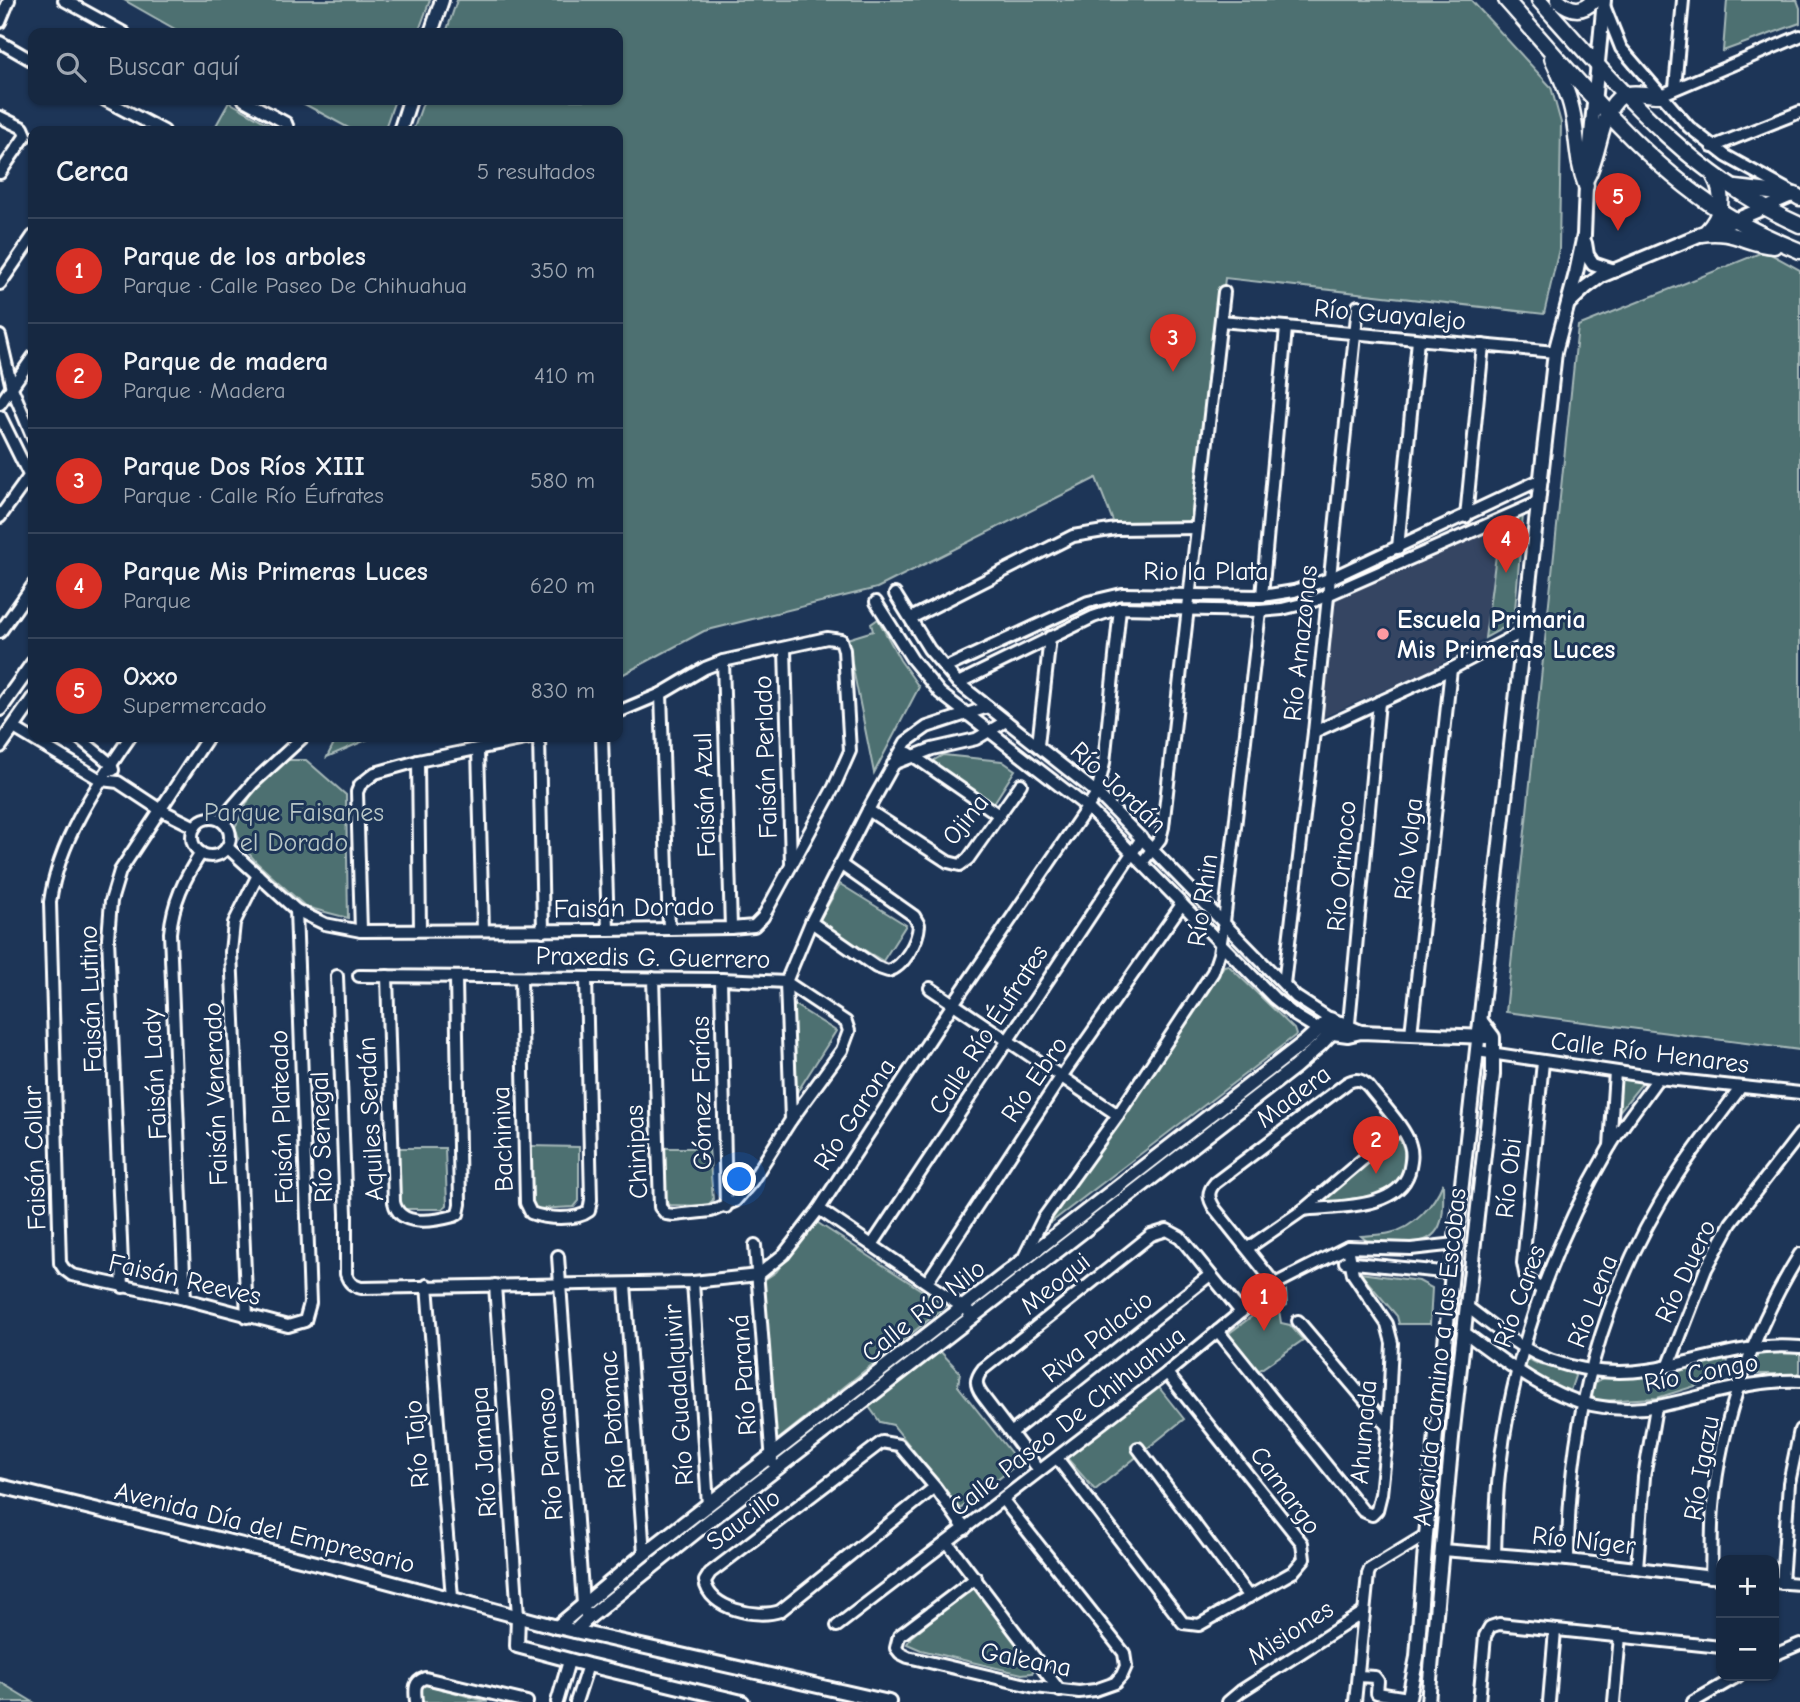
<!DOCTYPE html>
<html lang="es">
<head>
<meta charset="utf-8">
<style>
	:root { --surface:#162841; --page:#23344c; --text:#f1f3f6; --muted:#9ea6b1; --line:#35445a; --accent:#d93025 }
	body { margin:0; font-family:"Comic Neue",sans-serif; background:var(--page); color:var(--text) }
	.controls { position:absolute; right:21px; bottom:21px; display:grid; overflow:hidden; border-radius:14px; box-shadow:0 2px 5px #0004 }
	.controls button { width:63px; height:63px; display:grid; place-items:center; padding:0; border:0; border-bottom:2px solid var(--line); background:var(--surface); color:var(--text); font:35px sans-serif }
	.you { position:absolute; left:740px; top:1180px; width:24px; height:24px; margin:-18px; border:5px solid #fff; border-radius:50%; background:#1a73e8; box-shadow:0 0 0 10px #1a73e833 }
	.badge { display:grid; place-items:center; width:46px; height:46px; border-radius:50%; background:var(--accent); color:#fff; font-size:23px; font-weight:700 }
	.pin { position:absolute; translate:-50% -58px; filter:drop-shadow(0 2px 4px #0008) }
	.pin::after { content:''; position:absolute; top:37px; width:24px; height:21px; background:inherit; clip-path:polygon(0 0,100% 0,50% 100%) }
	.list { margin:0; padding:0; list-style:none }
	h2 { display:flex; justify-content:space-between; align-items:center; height:91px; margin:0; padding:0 28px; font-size:30px }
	h2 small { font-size:23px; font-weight:400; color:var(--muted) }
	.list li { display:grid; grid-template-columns:46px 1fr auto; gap:21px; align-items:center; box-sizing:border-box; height:105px; padding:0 28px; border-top:2px solid var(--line) }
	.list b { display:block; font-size:26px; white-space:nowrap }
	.list p { margin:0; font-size:23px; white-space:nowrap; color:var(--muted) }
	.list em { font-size:23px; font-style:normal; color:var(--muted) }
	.icon { flex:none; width:38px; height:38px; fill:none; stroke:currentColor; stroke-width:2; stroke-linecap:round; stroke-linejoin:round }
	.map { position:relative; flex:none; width:1800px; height:1702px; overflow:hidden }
	.search { position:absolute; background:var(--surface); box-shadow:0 2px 5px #0004; left:28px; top:28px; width:595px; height:77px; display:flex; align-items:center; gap:18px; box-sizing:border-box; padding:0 24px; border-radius:14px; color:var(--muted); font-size:26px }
	.panel { position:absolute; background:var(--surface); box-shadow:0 2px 5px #0004; left:28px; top:126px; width:595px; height:616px; border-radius:14px }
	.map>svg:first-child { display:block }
	.built { fill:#344462 }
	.green { fill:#4e7071; stroke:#a6b8b8; stroke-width:2 }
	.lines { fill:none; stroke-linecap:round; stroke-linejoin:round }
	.minor-casing { stroke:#fff; stroke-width:16 }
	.tertiary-casing { stroke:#fff; stroke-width:18 }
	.secondary-casing { stroke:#fff; stroke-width:19 }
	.minor { stroke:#1d3557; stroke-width:10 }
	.tertiary { stroke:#1d3557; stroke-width:12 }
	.secondary { stroke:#1d3557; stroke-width:14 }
	.poi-dot { fill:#ff9aa2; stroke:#1d3557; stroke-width:2.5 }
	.labels { text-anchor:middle; stroke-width:6; stroke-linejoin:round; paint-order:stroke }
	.street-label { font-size:26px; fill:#fff; stroke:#1d3557 }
	.poi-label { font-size:26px; font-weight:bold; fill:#fff; stroke:#1d3557; text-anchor:start }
	.park-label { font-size:26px; fill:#b8c6c6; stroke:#1d3557 }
</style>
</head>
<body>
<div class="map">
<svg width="1800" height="1702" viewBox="0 0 1800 1702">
	<rect width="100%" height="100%" fill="#1d3557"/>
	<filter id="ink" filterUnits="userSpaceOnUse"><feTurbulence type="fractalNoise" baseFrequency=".0143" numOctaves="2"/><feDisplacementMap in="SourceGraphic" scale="14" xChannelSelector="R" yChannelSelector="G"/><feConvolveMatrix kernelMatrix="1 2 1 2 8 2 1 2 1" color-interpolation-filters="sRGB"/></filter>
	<g filter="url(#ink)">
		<!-- built -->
		<path class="built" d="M1500,525L1485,638L1432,669L1317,720L1335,598Z"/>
		<!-- green -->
		<g class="green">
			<path d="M124,0H430L418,33H182Z"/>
			<path d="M457,0H1471L1551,87L1561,123L1559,249L1544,314L1225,278L1197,528L1116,529L1096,478L877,588L704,631L618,677V131H413L424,100H618V33H446Z"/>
			<path d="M1727,0H1797L1800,8V23L1723,51Z"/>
			<path d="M297,100H395L384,131H354Z"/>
			<path d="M229,102L277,129V131H213Z"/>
			<path d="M1765,251L1800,270V1050L1506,1012L1578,326Z"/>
			<path d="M1523,515L1514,622L1485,638L1500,525Z"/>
			<path d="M878,619L900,660L919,687L874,773L847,639L873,631L871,624Z"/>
			<path d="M337,737H373L327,757Z"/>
			<path d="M943,755L1002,761L1015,770L992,806L931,762Z"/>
			<path d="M284,760H306L346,795L348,918L306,907L256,862L241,844L235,827L254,789Z"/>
			<path d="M840,884L906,925L883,961L818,923Z"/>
			<path d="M1228,965L1294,1029L1296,1035L1049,1224L1224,966Z"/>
			<path d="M793,1004L836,1031L798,1091L793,1084L791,1013Z"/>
			<path d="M1617,1079L1643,1082L1614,1118Z"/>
			<path d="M1397,1139L1406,1143C1411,1203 1369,1192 1327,1204L1322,1201L1324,1196Z"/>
			<path d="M530,1146L579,1147V1201L574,1207L537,1209L532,1205Z"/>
			<path d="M399,1148H445L447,1205L442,1209H403L399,1205Z"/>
			<path d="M663,1148H709L713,1200L707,1206L670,1205L663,1197Z"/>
			<path d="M1443,1183C1443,1194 1444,1206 1442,1217C1436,1253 1395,1242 1367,1241L1361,1236C1371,1235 1381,1235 1390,1233C1414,1228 1434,1205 1443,1183Z"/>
			<path d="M815,1221L946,1306L776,1441L761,1282L776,1272Z"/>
			<path d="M1360,1273L1419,1281L1432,1288L1430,1324H1399L1397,1316Z"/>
			<path d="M1286,1291L1287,1305L1279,1310L1281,1323L1290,1325L1303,1340L1257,1372L1224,1337Z"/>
			<path d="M938,1349L960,1372L958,1386L1019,1463L960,1509L893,1425L880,1422L867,1404Z"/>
			<path d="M1755,1349L1800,1352V1372L1797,1374H1747Z"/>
			<path d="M1729,1356L1724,1377L1657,1398L1597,1401L1589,1393L1594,1383L1605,1377L1648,1376Z"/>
			<path d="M1525,1357L1540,1365L1572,1371L1575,1376L1570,1391L1561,1392L1522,1371Z"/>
			<path d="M1157,1385L1184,1419L1095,1490L1066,1457Z"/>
			<path d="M972,1587L976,1589L1035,1667L1032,1673L1022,1674L921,1650L907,1644L911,1637Z"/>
			<path d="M0,1682L33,1702H0Z"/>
			<path d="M421,1683L488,1702H422Z"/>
		</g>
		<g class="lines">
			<!-- minor casing -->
			<g class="minor-casing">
				<g id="minor">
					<path d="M64,0L124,33"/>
					<path d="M1605,8L1621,48L1689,127L1726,156L1793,193"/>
					<path d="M0,22L9,0"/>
					<path d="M0,42L33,61"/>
					<path d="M1675,88L1683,0"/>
					<path d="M1661,95L1800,36"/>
					<path d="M105,100L164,131"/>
					<path d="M244,100L286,123L289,131"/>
					<path d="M0,117L23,128L26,135L0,173"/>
					<path d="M1712,147L1800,112"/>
					<path d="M1764,208L1794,195"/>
					<path d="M0,284L33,236"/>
					<path d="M1221,321L1555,352"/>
					<path d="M0,336L12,388L33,438"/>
					<path d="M0,404L33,357"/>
					<path d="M0,416L33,483"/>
					<path d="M0,517L33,471"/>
					<path d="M1466,517L1483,345"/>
					<path d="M1398,548L1418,340"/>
					<path d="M895,594L929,649L958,683L1097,793L1296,997L1330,1019"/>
					<path d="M1262,596L1286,328"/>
					<path d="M876,602L912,659L940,693L1087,807L1274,998L1296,1016L1319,1030"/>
					<path d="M911,618L1073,536L1116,529L1197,528"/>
					<path d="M0,632L33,585"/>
					<path d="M785,649L791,863"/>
					<path d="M723,661L731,928"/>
					<path d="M945,668L1088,602L1122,594L1262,596L1294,591L1329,579L1542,479"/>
					<path d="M958,683L1093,617L1120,608L1260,611L1282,609L1314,601L1539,502"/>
					<path d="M661,694L669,929"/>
					<path d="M14,728L101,780L118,782L159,809L195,827"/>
					<path d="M1314,732L1451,669L1524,631"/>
					<path d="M78,737L111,764L113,770"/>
					<path d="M130,737C96,786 58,842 50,902L60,1263L64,1269L72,1275L185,1299L288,1326L305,1321L310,1303L296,910"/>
					<path d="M539,737L543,931"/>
					<path d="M602,737L608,930"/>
					<path d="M1038,745L1050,637"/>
					<path d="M478,749L483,930"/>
					<path d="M909,753L999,815"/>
					<path d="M418,761L420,929"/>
					<path d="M893,764L932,749L976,739L1006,721"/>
					<path d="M868,810L948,862L960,865L968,859L1021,784"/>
					<circle cx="211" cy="837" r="19"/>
					<path d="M221,820L253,783L303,737"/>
					<path d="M227,847L296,910L325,924L361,931L608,930L731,928L754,926L763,917L834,787L850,751L844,650L841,640L827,638L723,661L705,668L661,694L618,712"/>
					<path d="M1142,863L1160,839L1163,827L1224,292"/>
					<path d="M811,922L876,967L888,971C904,967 918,941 919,925L914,916L840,864"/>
					<path d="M361,931L357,792L360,785L375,773L418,761L535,737"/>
					<path d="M337,976L346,1214V1274C349,1283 352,1285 361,1288L693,1282L758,1275L784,1254L819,1209L953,1004L1097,793L1104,763L1120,608"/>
					<path d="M359,976L721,979L786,982L846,1022L849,1031L842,1050L791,1120L752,1181L735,1201L711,1211L674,1215L666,1214L660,1207L653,978"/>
					<path d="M387,976L394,1202C399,1228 435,1221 454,1216L458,1214L460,1204L456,978"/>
					<path d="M521,978L526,1203L531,1213C546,1219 576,1221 589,1211L591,1200L586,978"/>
					<path d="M721,979L726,1207"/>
					<path d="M1284,984L1314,732L1358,306"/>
					<path d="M930,988L1118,1115"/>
					<path d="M1348,1034L1379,702"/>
					<path d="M1411,1034L1451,669"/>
					<path d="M1477,1051L1658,1078L1800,1093"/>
					<path d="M791,1120L786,982L811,922L868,810L906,742L927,727L988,707"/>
					<path d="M1610,1146L1615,1072"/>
					<path d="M819,1209L974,1315"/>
					<path d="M755,1245L772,1462"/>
					<path d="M872,1245L1142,838"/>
					<path d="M1248,1248L1303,1210L1400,1128"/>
					<path d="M558,1256L583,1604L587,1619"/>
					<path d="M1022,1261L1043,1219L1118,1115L1213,972L1219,954L1224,922L1260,611"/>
					<path d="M1345,1262L1452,1273"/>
					<path d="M693,1282L708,1505"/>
					<path d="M927,1282L1061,1077L1182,904"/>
					<path d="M625,1284L644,1554"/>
					<path d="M1275,1284L1215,1209C1208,1198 1207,1192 1215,1183L1347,1083C1356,1078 1362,1079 1369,1087C1381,1103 1405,1127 1410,1145C1413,1154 1411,1163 1409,1172C1397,1210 1337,1206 1303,1210"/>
					<path d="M427,1285L452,1598"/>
					<path d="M495,1285L518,1616"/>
					<path d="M123,1287L108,938L111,901L120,871L208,737"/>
					<path d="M1542,1290L1526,1278L1523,1263L1543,1062"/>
					<path d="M185,1299L170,933C173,902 184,879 201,853"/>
					<path d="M1466,1306C1485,1320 1503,1335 1523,1347C1557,1368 1607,1376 1647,1370C1701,1362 1743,1342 1800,1347"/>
					<path d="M247,1317L231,952L234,923L258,875"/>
					<path d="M1298,1321L1388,1427"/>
					<path d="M1218,1331L1363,1511L1372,1515L1377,1510L1381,1494L1388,1427L1392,1343L1387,1324L1353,1274L1348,1247"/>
					<path d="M1464,1332C1523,1375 1578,1422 1658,1406C1706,1397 1750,1379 1800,1381"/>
					<path d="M1669,1365L1706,1269L1731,1223L1800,1134"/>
					<path d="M1011,1433L1210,1275"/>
					<path d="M1138,1448L1249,1597"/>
					<path d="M1057,1458L1183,1623L1199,1625L1293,1572L1304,1559L1302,1543L1167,1373"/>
					<path d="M1039,1470L982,1395C975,1385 975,1379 983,1369L1151,1235L1167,1230L1180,1237L1241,1312"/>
					<path d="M935,1487L780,1611C757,1619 709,1609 705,1581L710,1573L882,1442L899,1445L935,1487L965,1529"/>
					<path d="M948,1543L1060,1691"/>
					<path d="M1442,1550L1568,1560L1721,1578"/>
					<path d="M1495,1554C1496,1527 1496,1501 1499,1474C1511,1360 1551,1247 1609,1148C1623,1124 1642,1101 1658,1078"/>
					<path d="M1568,1560C1568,1421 1600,1295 1676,1177C1696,1146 1719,1117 1741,1087"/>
					<path d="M1637,1568L1644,1477L1656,1407"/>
					<path d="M1711,1577C1712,1553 1711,1530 1713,1507C1720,1422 1755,1326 1800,1254"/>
					<path d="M976,1578L899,1636L896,1648L900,1653L908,1657L1035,1687L1079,1692L1095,1690L1115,1683L1122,1675L1126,1666L1124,1653L1003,1500"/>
					<path d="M1774,1582L1800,1584"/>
					<path d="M1782,1583L1789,1483L1800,1430"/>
					<path d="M837,1626L1167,1373L1275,1284L1348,1247L1411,1249L1456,1244"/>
					<path d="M1774,1655L1800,1644"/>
					<path d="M1358,1676L1375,1677L1378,1681L1377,1693L1408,1698"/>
					<path d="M416,1702C415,1690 413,1682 425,1678L527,1702"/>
					<path d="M557,1702L569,1661"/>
					<path d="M576,1702L588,1665"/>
					<path d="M1228,1702L1241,1691L1364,1612"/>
					<path d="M1355,1702L1368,1574L1370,1569L1426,1535"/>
					<path d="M1479,1702L1485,1636L1490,1627L1499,1624L1721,1647"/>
					<path d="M1549,1702L1555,1630"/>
					<path d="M1614,1702L1620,1636"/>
					<path d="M1693,1702L1738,1676"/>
				</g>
			</g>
			<!-- tertiary casing -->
			<g class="tertiary-casing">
				<g id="tertiary">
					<path d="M431,33L442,0"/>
					<path d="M400,131L410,100"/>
					<path d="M1585,243L1587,255L1593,264L1614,271"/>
					<path d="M1569,303L1586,287L1601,276L1764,208"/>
					<path d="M0,709L33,663"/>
					<path d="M0,746L33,699"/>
					<path d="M1326,1032L1348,1035L1361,1032L1486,1037"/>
					<path d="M0,1486L337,1568L557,1627L889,1702"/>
					<path d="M518,1616L517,1646L588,1665L742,1702"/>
					<path d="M557,1627L644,1554L1306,1041L1330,1019L1361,1032"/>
					<path d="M575,1631L587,1619L713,1518L1295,1067L1320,1045L1341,1023"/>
					<path d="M1408,1702L1417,1657L1426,1535L1452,1273L1555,352L1576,273L1584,235L1586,186L1604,0"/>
					<path d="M1428,1702L1452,1438L1493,1074V1037L1481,1021"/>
				</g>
			</g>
			<!-- secondary casing -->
			<g class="secondary-casing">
				<g id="secondary">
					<path d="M1506,0C1575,77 1647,169 1737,221C1757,233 1779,242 1800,251"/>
					<path d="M1539,0C1616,86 1692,178 1800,225"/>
					<path d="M1558,0C1571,11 1582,13 1594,0"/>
					<path d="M1552,58C1560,75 1568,92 1572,110C1578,136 1576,161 1586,186"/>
					<path d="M1587,177C1600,156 1601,100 1627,94C1637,92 1650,95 1661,95"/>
					<path d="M1736,188L1795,195L1800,198"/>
					<path d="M1706,232C1722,216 1725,196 1714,176"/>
					<path d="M1701,234C1735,229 1745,244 1774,246"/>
				</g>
			</g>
			<!-- minor -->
			<use href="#minor" class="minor"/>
			<!-- tertiary -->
			<use href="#tertiary" class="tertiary"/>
			<!-- secondary -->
			<use href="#secondary" class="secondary"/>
		</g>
	</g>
	<!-- markers -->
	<circle class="poi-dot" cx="1383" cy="634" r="7"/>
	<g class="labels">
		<!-- street labels -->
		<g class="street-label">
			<text transform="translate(1390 314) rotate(5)" y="9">Río Guayalejo</text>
			<text x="1206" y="580">Rio la Plata</text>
			<text transform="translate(1300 643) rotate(-84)" y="9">Río Amazonas</text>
			<text transform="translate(765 757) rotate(-92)" y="9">Faisán Perlado</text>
			<text transform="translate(1119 787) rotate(43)" y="9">Río Jordán</text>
			<text transform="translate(704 795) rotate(-92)" y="9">Faisán Azul</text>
			<text transform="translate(965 819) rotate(-51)" y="9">Ojina</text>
			<text transform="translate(1408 849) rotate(-84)" y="9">Río Volga</text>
			<text transform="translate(1341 866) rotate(-85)" y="9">Río Orinoco</text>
			<text transform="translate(1202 900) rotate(-82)" y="9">Río Rhin</text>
			<text transform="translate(634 907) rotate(-1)" y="9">Faisán Dorado</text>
			<text transform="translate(653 957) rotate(1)" y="9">Praxedis G. Guerrero</text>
			<text transform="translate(90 999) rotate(-92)" y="9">Faisán Lutino</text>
			<text transform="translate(988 1029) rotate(-57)" y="9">Calle Río Éufrates</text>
			<text transform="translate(1650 1052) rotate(7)" y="9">Calle Río Henares</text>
			<text transform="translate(154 1074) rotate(-93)" y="9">Faisán Lady</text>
			<text transform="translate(1034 1079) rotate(-56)" y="9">Río Ebro</text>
			<text transform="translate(701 1093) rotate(-91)" y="9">Gómez Farías</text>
			<text transform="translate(215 1094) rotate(-92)" y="9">Faisán Venerado</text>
			<text transform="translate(1293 1096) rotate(-37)" y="9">Madera</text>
			<text transform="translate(854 1114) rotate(-57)" y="9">Río Garona</text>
			<text transform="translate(281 1117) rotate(-92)" y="9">Faisán Plateado</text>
			<text transform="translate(370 1119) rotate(-93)" y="9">Aquiles Serdán</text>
			<text transform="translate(321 1137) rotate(-92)" y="9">Río Senegal</text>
			<text transform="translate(502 1139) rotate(-92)" y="9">Bachiniva</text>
			<text transform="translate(636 1152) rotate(-93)" y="9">Chinipas</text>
			<text transform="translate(34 1158) rotate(-92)" y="9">Faisán Collar</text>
			<text transform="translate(1508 1178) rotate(-84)" y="9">Río Obi</text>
			<text transform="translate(1685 1271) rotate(-65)" y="9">Río Duero</text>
			<text transform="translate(185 1279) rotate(13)" y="9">Faisán Reeves</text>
			<text transform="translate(1055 1283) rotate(-39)" y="9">Meoqui</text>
			<text transform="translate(1519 1296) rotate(-70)" y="9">Río Cares</text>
			<text transform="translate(1592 1301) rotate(-69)" y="9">Río Lena</text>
			<text transform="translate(923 1310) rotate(-38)" y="9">Calle Río Nilo</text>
			<text transform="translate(1097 1336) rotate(-38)" y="9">Riva Palacio</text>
			<text transform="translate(1439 1357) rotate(-84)" y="9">Avenida Camino a las Escobas</text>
			<text transform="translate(1701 1372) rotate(-11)" y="9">Río Congo</text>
			<text transform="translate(743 1375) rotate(-94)" y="9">Río Paraná</text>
			<text transform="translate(678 1395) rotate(-94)" y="9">Río Guadalquivir</text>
			<text transform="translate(612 1420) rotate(-94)" y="9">Río Potomac</text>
			<text transform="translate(1067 1421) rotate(-38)" y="9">Calle Paseo De Chihuahua</text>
			<text transform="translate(1363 1432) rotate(-85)" y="9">Ahumada</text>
			<text transform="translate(416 1444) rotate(-95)" y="9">Río Tajo</text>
			<text transform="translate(483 1452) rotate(-94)" y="9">Río Jamapa</text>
			<text transform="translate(549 1454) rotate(-94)" y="9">Río Parnaso</text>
			<text transform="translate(1701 1468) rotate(-80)" y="9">Río Igazu</text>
			<text transform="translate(1286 1490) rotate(54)" y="9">Camargo</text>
			<text transform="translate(743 1519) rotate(-37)" y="9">Saucillo</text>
			<text transform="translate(265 1527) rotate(14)" y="9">Avenida Día del Empresario</text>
			<text transform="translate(1584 1540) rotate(6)" y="9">Río Níger</text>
			<text transform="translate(1290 1632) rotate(-33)" y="9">Misiones</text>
			<text transform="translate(1026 1659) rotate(11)" y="9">Galeana</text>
		</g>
		<!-- poi labels -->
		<g class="poi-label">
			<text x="1397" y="628">Escuela Primaria<tspan x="1397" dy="30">Mis Primeras Luces</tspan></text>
		</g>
		<!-- park labels -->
		<g class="park-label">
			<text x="294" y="821">Parque Faisanes<tspan x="294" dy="30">el Dorado</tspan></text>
		</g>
	</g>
</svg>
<div class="controls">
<button>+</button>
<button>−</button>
</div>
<div class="you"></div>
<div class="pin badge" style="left:1264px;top:1331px">1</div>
<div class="pin badge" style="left:1376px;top:1174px">2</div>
<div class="pin badge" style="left:1173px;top:372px">3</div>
<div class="pin badge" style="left:1506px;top:573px">4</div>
<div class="pin badge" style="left:1618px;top:231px">5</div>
<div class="search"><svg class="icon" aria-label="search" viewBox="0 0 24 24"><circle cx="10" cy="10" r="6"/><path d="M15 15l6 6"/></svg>Buscar aquí</div>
<section class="panel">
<h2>Cerca<small>5 resultados</small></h2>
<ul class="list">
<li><span class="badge">1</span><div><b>Parque de los arboles</b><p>Parque · Calle Paseo De Chihuahua</p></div><em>350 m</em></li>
<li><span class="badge">2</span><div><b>Parque de madera</b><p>Parque · Madera</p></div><em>410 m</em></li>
<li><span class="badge">3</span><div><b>Parque Dos Ríos XIII</b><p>Parque · Calle Río Éufrates</p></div><em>580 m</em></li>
<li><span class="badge">4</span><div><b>Parque Mis Primeras Luces</b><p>Parque</p></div><em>620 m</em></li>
<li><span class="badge">5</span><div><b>Oxxo</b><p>Supermercado</p></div><em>830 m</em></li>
</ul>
</section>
</div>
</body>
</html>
